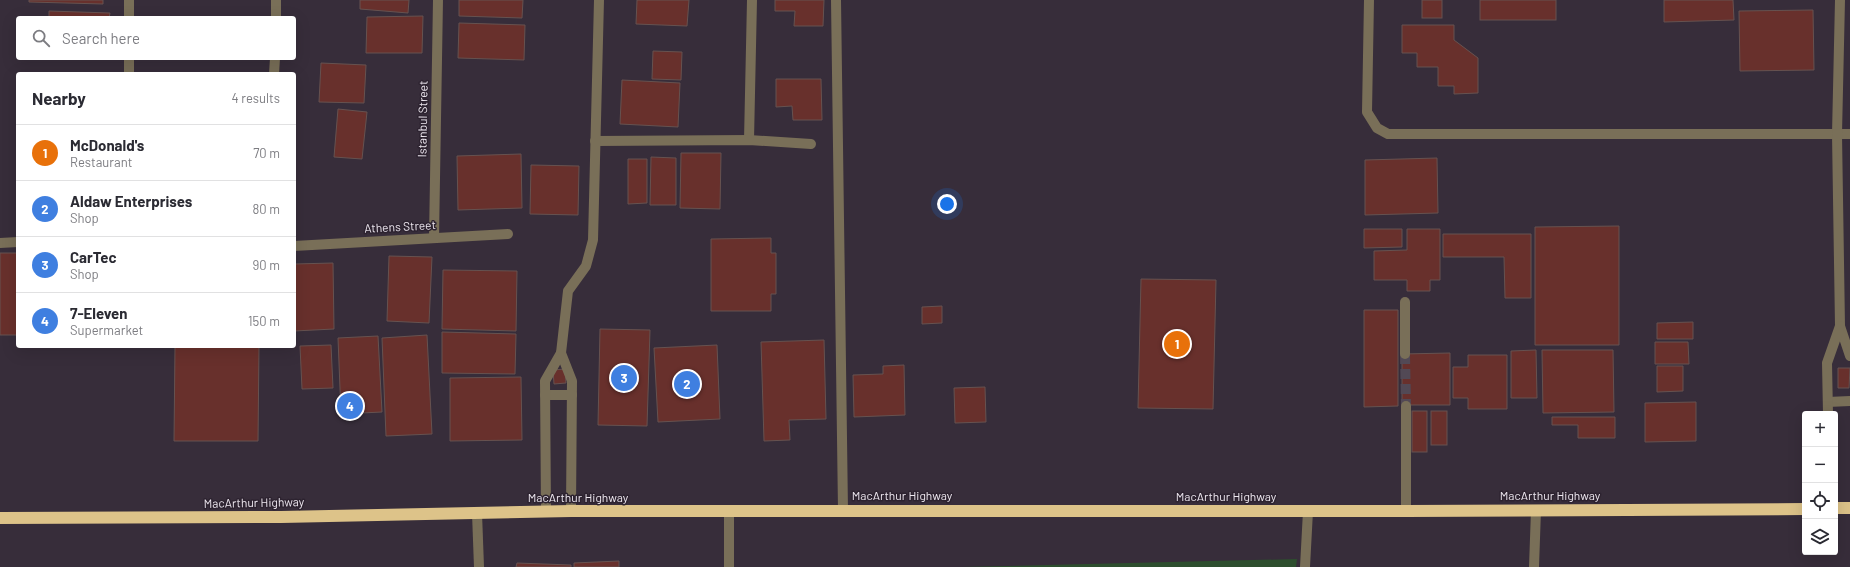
<!DOCTYPE html>
<html lang="en">
<head>
<meta charset="utf-8">
<style>
	:root { --surface:#fff; --page:#f7f7f7; --text:#2b2b33; --muted:#7c7c81; --line:#e1e1e2; --accent:#826337 }
	body { margin:0; font-family:Barlow,sans-serif; background:var(--page); color:var(--text) }
	.controls { position:absolute; right:12px; bottom:12px; display:grid; overflow:hidden; border-radius:4px; box-shadow:0 4px 16px #0002 }
	.controls button { width:36px; height:36px; display:grid; place-items:center; padding:0; border:0; border-bottom:1px solid var(--line); background:var(--surface); color:var(--text); font:20px sans-serif }
	.you { position:absolute; left:947px; top:204px; width:14px; height:14px; margin:-10px; border:3px solid #fff; border-radius:50%; background:#1a73e8; box-shadow:0 0 0 6px #1a73e833 }
	.badge { display:grid; place-items:center; width:26px; height:26px; border-radius:50%; background:var(--accent); color:#fff; font-size:13px; font-weight:700 }
	.pin { position:absolute; translate:-50% -50%; border:2px solid #fff; box-shadow:0 1px 4px #0006 }
	.list { margin:0; padding:0; list-style:none }
	h2 { display:flex; justify-content:space-between; align-items:center; height:52px; margin:0; padding:0 16px; font-size:17px }
	h2 small { font-size:13px; font-weight:400; color:var(--muted) }
	.list li { display:grid; grid-template-columns:26px 1fr auto; gap:12px; align-items:center; box-sizing:border-box; height:56px; padding:0 16px; border-top:1px solid var(--line) }
	.list b { display:block; font-size:15px; white-space:nowrap }
	.list p { margin:0; font-size:13px; white-space:nowrap; color:var(--muted) }
	.list em { font-size:13px; font-style:normal; color:var(--muted) }
	.icon { flex:none; width:22px; height:22px; fill:none; stroke:currentColor; stroke-width:2; stroke-linecap:round; stroke-linejoin:round }
	.map { position:relative; flex:none; width:1850px; height:567px; overflow:hidden }
	.search { position:absolute; background:var(--surface); box-shadow:0 4px 16px #0002; left:16px; top:16px; width:280px; height:44px; display:flex; align-items:center; gap:10px; box-sizing:border-box; padding:0 14px; border-radius:4px; color:var(--muted); font-size:15px }
	.panel { position:absolute; background:var(--surface); box-shadow:0 4px 16px #0002; left:16px; top:72px; width:280px; height:276px; border-radius:4px }
	.map>svg:first-child { display:block }
	.green { fill:#2d4e2e }
	.building { fill:#68302c; stroke:#665250 }
	.lines { fill:none; stroke-linecap:round; stroke-linejoin:round }
	.minor-tunnel { stroke:#524955; stroke-width:10; stroke-dasharray:10 5; stroke-linecap:butt }
	.minor { stroke:#796f58; stroke-width:10 }
	.highway { stroke:#ddc389; stroke-width:12 }
	.labels { text-anchor:middle; stroke-width:3; stroke-linejoin:round; paint-order:stroke }
	.street-label { font-size:12px; fill:#ede7ef; stroke:#2d2330 }
</style>
</head>
<body>
<div class="map">
<svg width="1850" height="567" viewBox="0 0 1850 567">
	<rect width="100%" height="100%" fill="#372d3a"/>
	<!-- green -->
	<path class="green" d="M1297,559L1296,567H961Z"/>
	<!-- building -->
	<g class="building">
		<path d="M29,0H103V4L29,2Z"/>
		<path d="M360,0H409L408,13L360,9Z"/>
		<path d="M459,0H523L522,18L459,16Z"/>
		<path d="M637,0H689L687,26L636,24Z"/>
		<path d="M775,0H824L823,26H794L795,11H775Z"/>
		<rect x="1422" y="0" width="20" height="18"/>
		<rect x="1480" y="0" width="76" height="20"/>
		<path d="M1664,0H1733L1734,20L1664,22Z"/>
		<path d="M1813,10L1814,70L1740,71L1739,11Z"/>
		<path d="M49,11L110,13L109,18H49Z"/>
		<path d="M423,16L422,53H366L367,17Z"/>
		<path d="M459,23L525,25L524,60L458,58Z"/>
		<path d="M1402,25H1454V40L1478,58V93L1454,94V86H1438V67H1417V53H1402Z"/>
		<path d="M653,51L682,52L681,80L652,79Z"/>
		<path d="M321,63L366,65L364,103L319,102Z"/>
		<path d="M776,79H821L822,120H793L792,106L776,107Z"/>
		<path d="M622,80L680,83L678,127L620,124Z"/>
		<path d="M338,109L367,112L362,159L334,157Z"/>
		<path d="M681,153H721L720,209L680,208Z"/>
		<path d="M521,154L522,208L458,210L457,156Z"/>
		<path d="M651,157L676,158V205H650Z"/>
		<path d="M1437,158L1438,213L1365,215V160Z"/>
		<path d="M628,159H647V203L628,204Z"/>
		<path d="M531,165L579,166L578,215L530,214Z"/>
		<path d="M1619,226V345H1535V227Z"/>
		<path d="M1364,229H1402V247L1364,248Z"/>
		<path d="M1407,229H1440V280H1430V291H1407V280H1374V251L1407,250Z"/>
		<path d="M1443,234H1531V298H1505L1504,257H1443Z"/>
		<path d="M771,238V253H776V294H771V311H711V239Z"/>
		<rect x="0" y="253" width="18" height="82"/>
		<path d="M389,256L432,257L429,323L387,321Z"/>
		<path d="M333,263L334,329L294,331V264Z"/>
		<path d="M443,270L517,271L516,331L442,329Z"/>
		<path d="M1141,279L1216,280L1213,409L1138,408Z"/>
		<path d="M942,306V323L922,324V307Z"/>
		<path d="M1364,310H1398V406L1364,407Z"/>
		<path d="M1693,322V339H1657V323Z"/>
		<path d="M600,329L650,330L647,426L598,425Z"/>
		<path d="M442,332L516,334L515,374L442,373Z"/>
		<path d="M427,335L432,434L386,436L382,338Z"/>
		<path d="M378,336L382,412L341,414L338,338Z"/>
		<path d="M824,340L826,419L789,420L790,440L764,441L761,342Z"/>
		<path d="M1655,342H1688L1689,364H1655Z"/>
		<path d="M331,345L333,388L302,389L300,346Z"/>
		<path d="M717,345L720,419L658,422L654,348Z"/>
		<path d="M175,346H259L258,441H174Z"/>
		<path d="M1536,350L1537,398H1511V351Z"/>
		<path d="M1542,350H1613L1614,412L1543,413Z"/>
		<path d="M1450,353V405H1402V354Z"/>
		<path d="M1468,355H1507V409H1468V398H1453V367H1468Z"/>
		<path d="M904,365L905,415L854,417L853,375L883,374V366Z"/>
		<path d="M1657,366H1683V391L1657,392Z"/>
		<path d="M1838,368H1850L1849,388H1838Z"/>
		<path d="M565,369L566,383L554,384L553,370Z"/>
		<path d="M521,377L522,440L450,441V378Z"/>
		<path d="M985,387L986,422L955,423L954,388Z"/>
		<path d="M1696,402V441L1645,442V403Z"/>
		<rect x="1412" y="411" width="15" height="41"/>
		<rect x="1431" y="411" width="16" height="34"/>
		<path d="M1552,417H1615V438H1578V425H1552Z"/>
		<path d="M619,561V567H574V563Z"/>
		<path d="M517,563L571,565V567H516Z"/>
	</g>
	<g class="lines">
		<!-- minor-tunnel -->
		<path class="minor-tunnel" d="M1405,354L1406,406"/>
		<!-- minor -->
		<g class="minor">
			<path d="M836,0L843,510"/>
			<path d="M1369,0L1367,112L1377,128L1388,134H1850"/>
			<path d="M1840,0L1837,134L1840,326L1850,356"/>
			<path d="M129,18V0"/>
			<path d="M276,18V0"/>
			<path d="M129,74V58"/>
			<path d="M274,74L275,58"/>
			<path d="M749,140L752,0"/>
			<path d="M595,141L749,140L811,144"/>
			<path d="M434,238L438,0"/>
			<path d="M0,243L18,242"/>
			<path d="M294,246L508,234"/>
			<path d="M1405,302V354"/>
			<path d="M561,353L572,381L571,511"/>
			<path d="M545,395H572"/>
			<path d="M1828,402L1850,401"/>
			<path d="M1406,406V511"/>
			<path d="M1828,414L1827,363L1840,326"/>
			<path d="M546,512L545,381L561,353L568,291L586,266L593,240L599,0"/>
			<path d="M729,512V567"/>
			<path d="M477,513L479,567"/>
			<path d="M1305,567L1308,511"/>
			<path d="M1534,567L1536,510"/>
		</g>
		<!-- highway -->
		<g class="highway">
			<path d="M1835,508H1850"/>
			<path d="M0,518L281,517L571,511H1406L1805,509"/>
		</g>
	</g>
	<g class="labels">
		<!-- street labels -->
		<g class="street-label">
			<text transform="translate(423 119) rotate(-89)" y="4">Istanbul Street</text>
			<text transform="translate(400 227) rotate(-3)" y="4">Athens Street</text>
			<text x="902" y="500">MacArthur Highway</text>
			<text x="1550" y="500">MacArthur Highway</text>
			<text x="1226" y="501">MacArthur Highway</text>
			<text x="578" y="502">MacArthur Highway</text>
			<text transform="translate(254 503) rotate(-1)" y="4">MacArthur Highway</text>
		</g>
	</g>
</svg>
<div class="controls">
<button>+</button>
<button>−</button>
<button><svg class="icon" aria-label="locate" viewBox="0 0 24 24"><circle cx="12" cy="12" r="6"/><path d="M12 2v4M12 18v4M2 12h4M18 12h4"/></svg></button>
<button><svg class="icon" aria-label="layers" viewBox="0 0 24 24"><path d="M12 4l9 5-9 5-9-5zM3 14l9 5 9-5"/></svg></button>
</div>
<div class="you"></div>
<div class="pin badge" style="left:1177px;top:344px;background:#e8710a">1</div>
<div class="pin badge" style="left:687px;top:384px;background:#3f7fe0">2</div>
<div class="pin badge" style="left:624px;top:378px;background:#3f7fe0">3</div>
<div class="pin badge" style="left:350px;top:406px;background:#3f7fe0">4</div>
<div class="search"><svg class="icon" aria-label="search" viewBox="0 0 24 24"><circle cx="10" cy="10" r="6"/><path d="M15 15l6 6"/></svg>Search here</div>
<section class="panel">
<h2>Nearby<small>4 results</small></h2>
<ul class="list">
<li><span class="badge" style="background:#e8710a">1</span><div><b>McDonald's</b><p>Restaurant</p></div><em>70 m</em></li>
<li><span class="badge" style="background:#3f7fe0">2</span><div><b>Aldaw Enterprises</b><p>Shop</p></div><em>80 m</em></li>
<li><span class="badge" style="background:#3f7fe0">3</span><div><b>CarTec</b><p>Shop</p></div><em>90 m</em></li>
<li><span class="badge" style="background:#3f7fe0">4</span><div><b>7-Eleven</b><p>Supermarket</p></div><em>150 m</em></li>
</ul>
</section>
</div>
</body>
</html>
